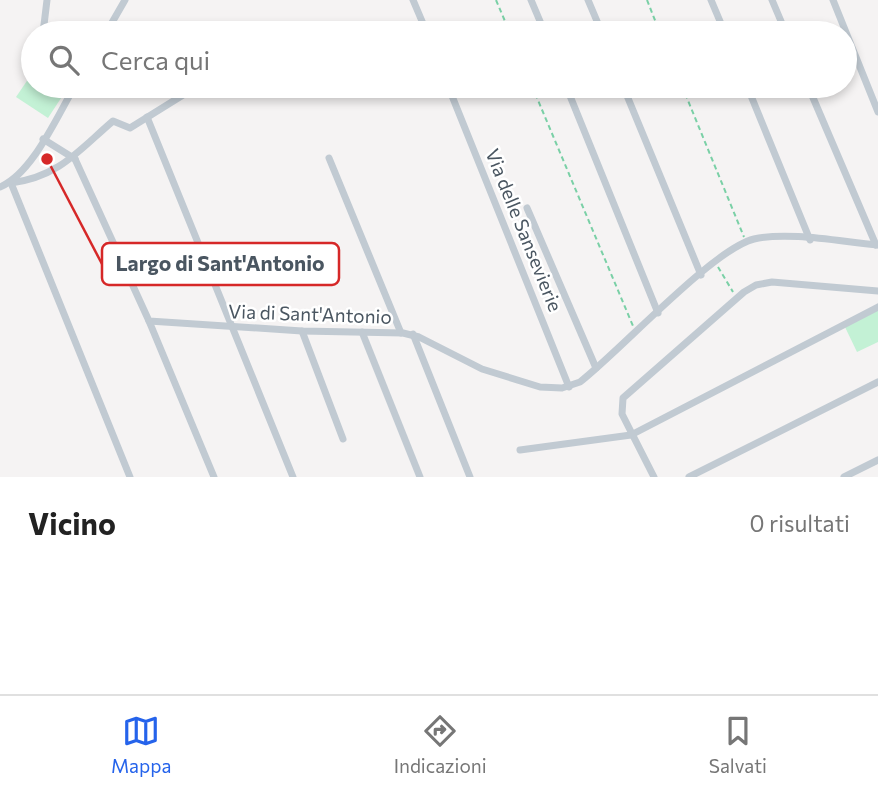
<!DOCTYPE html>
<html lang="it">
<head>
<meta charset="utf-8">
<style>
	:root { --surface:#fff; --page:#f2f2f2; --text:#222; --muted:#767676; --line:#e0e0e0; --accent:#2563eb }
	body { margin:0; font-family:Commissioner,sans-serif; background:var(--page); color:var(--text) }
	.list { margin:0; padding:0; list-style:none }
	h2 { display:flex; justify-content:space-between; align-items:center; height:91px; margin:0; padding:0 28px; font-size:30px }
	h2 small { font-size:23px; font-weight:400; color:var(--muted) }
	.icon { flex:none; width:38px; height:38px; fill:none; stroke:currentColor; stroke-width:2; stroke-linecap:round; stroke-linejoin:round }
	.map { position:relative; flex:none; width:878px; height:477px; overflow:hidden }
	.search { position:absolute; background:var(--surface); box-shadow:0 4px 10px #0003; left:21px; right:21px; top:21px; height:77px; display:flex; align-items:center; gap:18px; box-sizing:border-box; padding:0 24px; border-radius:38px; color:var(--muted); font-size:26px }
	.sheet { height:217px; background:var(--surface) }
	nav { display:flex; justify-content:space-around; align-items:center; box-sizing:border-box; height:98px; border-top:2px solid var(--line); background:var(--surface); font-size:19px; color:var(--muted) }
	nav a { display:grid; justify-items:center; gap:4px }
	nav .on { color:var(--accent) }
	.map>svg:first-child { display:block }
	.green { fill:#c3f1d5 }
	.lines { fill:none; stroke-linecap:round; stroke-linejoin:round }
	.path { stroke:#7ad0a6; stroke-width:2; stroke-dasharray:5 3.5; stroke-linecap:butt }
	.street { stroke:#c1cad2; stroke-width:7 }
	.labels { text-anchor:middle; stroke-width:5; stroke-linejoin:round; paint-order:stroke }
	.street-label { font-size:19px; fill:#4a5661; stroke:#fff }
	.leader { fill:none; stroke:#d62828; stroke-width:2.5 }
	.callout-dot { fill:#d62828; stroke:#fff; stroke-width:2.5 }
	.callout { fill:#fff; stroke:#d62828; stroke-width:2.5 }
	.callout-label { font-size:21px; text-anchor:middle; font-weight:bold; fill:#4a5661 }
</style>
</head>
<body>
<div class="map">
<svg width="878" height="477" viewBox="0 0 878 477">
	<rect width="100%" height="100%" fill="#f5f3f3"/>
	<!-- green -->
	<g class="green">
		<path d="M33,72V86H54L65,92L48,118L16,97Z"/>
		<path d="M878,310V342L857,352L845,327Z"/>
	</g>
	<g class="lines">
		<!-- path -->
		<g class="path">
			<path d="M496,0L510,33"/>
			<path d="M647,0L660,33"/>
			<path d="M532,86L633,326"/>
			<path d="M682,86L744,237"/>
			<path d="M718,267L733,292"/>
		</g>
		<!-- street -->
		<g class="street">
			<path d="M413,0L427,33"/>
			<path d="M531,0L545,33"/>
			<path d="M588,0L602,33"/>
			<path d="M711,0L725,33"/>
			<path d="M772,0L786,33"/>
			<path d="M833,0L878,112"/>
			<path d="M43,33L47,0"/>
			<path d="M106,33L125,0"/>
			<path d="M448,86L569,387"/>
			<path d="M566,86L658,313"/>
			<path d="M623,86L701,275"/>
			<path d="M747,86L810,240"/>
			<path d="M808,86L876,245"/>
			<path d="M147,117L293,477"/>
			<path d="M43,139L75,159"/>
			<path d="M329,158L401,333"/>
			<path d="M75,159L149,321L302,331L403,333L419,337L482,369L540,387L562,388L580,382C620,351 713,249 754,239C789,231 842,242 878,245"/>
			<path d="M11,183L130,477"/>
			<path d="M11,183C59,177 79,150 113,121L130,128L183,95"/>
			<path d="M0,187C33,173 57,116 75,86"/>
			<path d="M527,208L596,368"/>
			<path d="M149,321L214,477"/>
			<path d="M302,331L343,439"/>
			<path d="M362,332L420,477"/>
			<path d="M413,334L470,477"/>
			<path d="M520,450L631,435L878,307"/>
			<path d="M654,477L622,414L623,398L744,292L756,285L772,282L878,291"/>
			<path d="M689,477L878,382"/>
			<path d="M844,477L878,460"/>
		</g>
	</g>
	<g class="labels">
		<!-- street labels -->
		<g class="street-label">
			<text transform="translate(524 230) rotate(68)" y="7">Via delle Sansevierie</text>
			<text transform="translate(310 314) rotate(2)" y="7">Via di Sant'Antonio</text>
		</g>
	</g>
	<!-- callouts -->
	<path class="leader" d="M47 159L102 264"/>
	<circle class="callout-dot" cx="47" cy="159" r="7"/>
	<rect class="callout" x="102" y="243" width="237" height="42" rx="7"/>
	<g class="callout-label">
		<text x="220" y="271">Largo di Sant'Antonio</text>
	</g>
</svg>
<div class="search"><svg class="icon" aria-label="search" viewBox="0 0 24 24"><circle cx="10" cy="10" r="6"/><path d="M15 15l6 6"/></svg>Cerca qui</div>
</div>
<section class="sheet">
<h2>Vicino<small>0 risultati</small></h2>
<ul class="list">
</ul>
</section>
<nav>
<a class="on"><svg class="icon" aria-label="map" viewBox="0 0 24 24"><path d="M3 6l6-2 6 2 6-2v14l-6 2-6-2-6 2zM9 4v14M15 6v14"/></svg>Mappa</a>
<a><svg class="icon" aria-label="directions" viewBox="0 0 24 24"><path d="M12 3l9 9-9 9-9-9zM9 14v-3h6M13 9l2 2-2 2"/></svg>Indicazioni</a>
<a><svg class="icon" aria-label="saved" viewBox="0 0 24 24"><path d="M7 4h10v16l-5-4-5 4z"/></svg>Salvati</a>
</nav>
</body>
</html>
